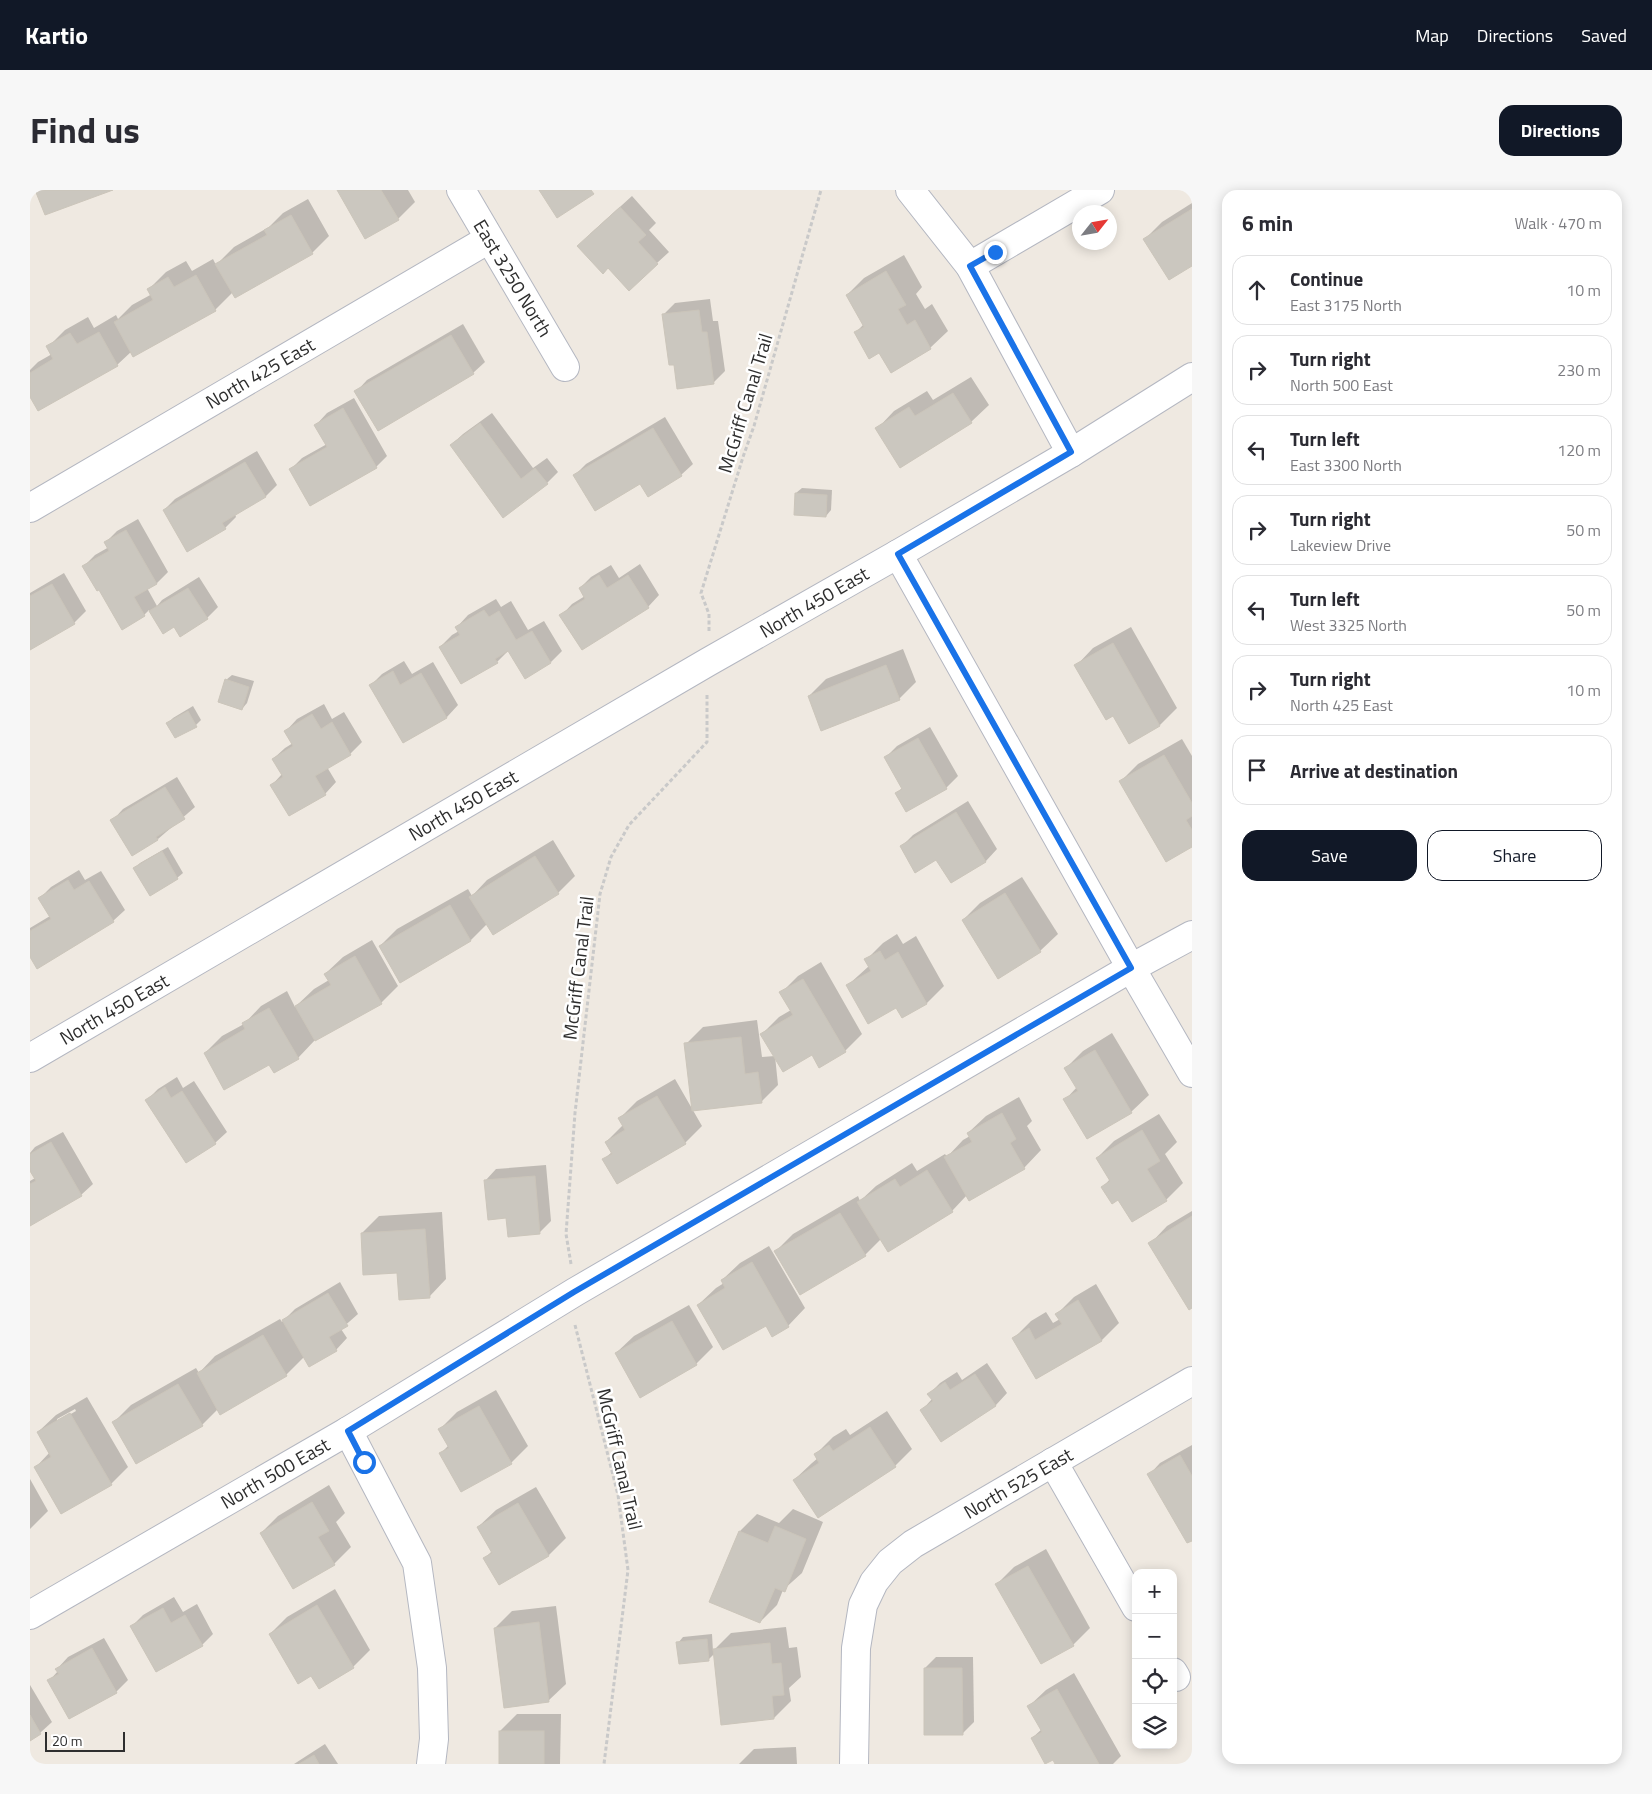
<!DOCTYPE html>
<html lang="en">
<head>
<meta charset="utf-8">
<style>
	:root { --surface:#fff; --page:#f7f7f7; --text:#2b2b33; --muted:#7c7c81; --line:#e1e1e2; --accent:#111827 }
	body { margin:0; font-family:"Titillium Web",sans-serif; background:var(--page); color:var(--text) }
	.controls { position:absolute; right:15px; bottom:15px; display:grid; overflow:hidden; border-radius:10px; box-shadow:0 2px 12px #0003 }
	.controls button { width:45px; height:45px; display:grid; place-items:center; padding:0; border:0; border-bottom:1px solid var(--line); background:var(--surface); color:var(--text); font:25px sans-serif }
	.compass { position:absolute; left:1042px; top:15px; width:45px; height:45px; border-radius:50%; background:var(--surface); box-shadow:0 2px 12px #0003; rotate:59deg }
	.scale { position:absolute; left:15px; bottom:12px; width:80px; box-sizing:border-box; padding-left:5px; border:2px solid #2e2e2e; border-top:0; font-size:14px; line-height:18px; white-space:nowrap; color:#2e2e2e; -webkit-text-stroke:4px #fff; paint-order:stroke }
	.stop { position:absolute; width:15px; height:15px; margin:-11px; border:4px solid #1a73e8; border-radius:50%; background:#fff }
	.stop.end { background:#1a73e8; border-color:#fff; box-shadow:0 1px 5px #0008 }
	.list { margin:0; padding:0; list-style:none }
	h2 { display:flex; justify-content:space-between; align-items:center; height:65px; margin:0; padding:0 20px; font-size:21px }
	h2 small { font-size:16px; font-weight:400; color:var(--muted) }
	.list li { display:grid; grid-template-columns:32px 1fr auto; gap:15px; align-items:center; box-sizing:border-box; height:70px; margin:0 10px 10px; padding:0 10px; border:1px solid var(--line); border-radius:15px }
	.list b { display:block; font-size:19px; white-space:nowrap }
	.list p { margin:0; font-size:16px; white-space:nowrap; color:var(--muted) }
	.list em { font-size:16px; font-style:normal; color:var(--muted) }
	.actions { display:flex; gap:10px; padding:15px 20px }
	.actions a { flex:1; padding:11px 0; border:1px solid var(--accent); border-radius:15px; text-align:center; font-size:18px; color:var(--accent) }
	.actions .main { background:var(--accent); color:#fff }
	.icon { flex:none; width:28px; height:28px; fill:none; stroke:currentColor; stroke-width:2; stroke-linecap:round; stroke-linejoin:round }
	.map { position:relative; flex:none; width:1162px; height:1574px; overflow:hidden; border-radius:15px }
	header { display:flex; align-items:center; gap:30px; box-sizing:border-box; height:70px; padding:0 25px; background:var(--accent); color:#fff }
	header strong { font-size:24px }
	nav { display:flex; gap:28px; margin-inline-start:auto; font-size:18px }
	.intro { display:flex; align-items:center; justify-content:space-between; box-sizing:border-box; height:120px; padding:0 30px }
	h1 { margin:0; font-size:35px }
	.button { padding:12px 22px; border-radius:15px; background:var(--accent); color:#fff; font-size:18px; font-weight:700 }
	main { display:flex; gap:30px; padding:0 30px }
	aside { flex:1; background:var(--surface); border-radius:15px; box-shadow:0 2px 12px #0003 }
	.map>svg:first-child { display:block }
	.shadow { fill:#0003; fill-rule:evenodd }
	.building { fill:#cbc7bf; stroke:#cbc5ba }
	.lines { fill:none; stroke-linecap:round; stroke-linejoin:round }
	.minor-casing { stroke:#b4b7c1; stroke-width:30 }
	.tertiary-casing { stroke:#b4b7c1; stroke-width:30 }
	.path { stroke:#c9c9c9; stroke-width:3; stroke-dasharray:4 2.5; stroke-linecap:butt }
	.minor { stroke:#fff; stroke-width:28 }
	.tertiary { stroke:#fff; stroke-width:28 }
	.route { stroke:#1a73e8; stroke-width:6 }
	.labels { text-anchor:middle; stroke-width:5; stroke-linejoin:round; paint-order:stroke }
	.street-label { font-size:19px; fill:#2e2e2e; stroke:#fff }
</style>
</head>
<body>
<header>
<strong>Kartio</strong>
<nav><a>Map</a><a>Directions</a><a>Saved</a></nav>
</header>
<div class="intro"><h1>Find us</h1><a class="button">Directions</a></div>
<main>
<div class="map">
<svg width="1162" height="1574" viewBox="0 0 1162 1574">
	<rect width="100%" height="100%" fill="#efe9e1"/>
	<!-- shadow -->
	<g class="shadow">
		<path d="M308,0H378L385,12L368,29Z"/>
		<path d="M602,6L626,33L619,40L639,62L627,73L560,44Z"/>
		<path d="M278,9L299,46L282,63L203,102L185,120L102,161L87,175L0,204V180L8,172L22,164L18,157L35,140L58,127L64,138L86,125L88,129L102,115L122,104L119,99L136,82L156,71L162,81L183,69L186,75L204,57L239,37L253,23Z"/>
		<path d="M1162,13V75L1115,49L1132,32Z"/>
		<path d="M874,65L892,97L886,104L895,119L902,114L918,141L900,158L850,161L825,143L834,134L817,105L834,88Z"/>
		<path d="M680,109L683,131H688L695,181L683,193L645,173L633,125L645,113Z"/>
		<path d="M433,134L455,172L443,183L326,202L337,190Z"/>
		<path d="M941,187L959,215L941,232L871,277L847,239L864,221L897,201L903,210Z"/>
		<path d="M324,208L357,266L346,277L261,279L272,268L297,254L286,235L297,223Z"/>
		<path d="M462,223L503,278L517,268L528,282L517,293L474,326L421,255L433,244Z"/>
		<path d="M635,227L663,274L651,285L610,292L545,285L556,274Z"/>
		<path d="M227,261L247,295L236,306L205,324L206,327L195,338L134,320L145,309Z"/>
		<path d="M772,298L802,300L801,320L796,326L766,303Z"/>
		<path d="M108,329L138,382L127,393L117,398L127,416L132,410L169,387L188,417L177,428L144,435L133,442L119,420L114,425L69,398L54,376L65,365L79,357L76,352L87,341Z"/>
		<path d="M610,374L629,405L618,417L531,426L542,414L555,406L550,398L561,387L581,375L589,388Z"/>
		<path d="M34,383L56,421L44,433L0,458V403Z"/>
		<path d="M466,409L471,417L481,411L498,440L514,431L532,461L521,472L479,460L467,472L410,457L422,445L429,441L427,437L438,425Z"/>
		<path d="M1101,437L1147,518L1130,535L1099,552L1083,524L1046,476L1063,458Z"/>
		<path d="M873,459L886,492L869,509L779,506L796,489Z"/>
		<path d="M374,471L382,484L403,472L428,515L417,527L373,552L341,495L352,484Z"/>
		<path d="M202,485L224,491L217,513L212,519L196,490Z"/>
		<path d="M294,514L302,529L314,522L332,552L320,564L297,577L306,592L295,604L242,595L252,584L243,569L255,558L263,553L256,541L267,529Z"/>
		<path d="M163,516L171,530L166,535L138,533L143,528Z"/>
		<path d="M900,537L928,586L916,598L877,620L867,603L873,597L855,568L867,556Z"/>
		<path d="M1152,549L1162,566V656L1091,591L1108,574Z"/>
		<path d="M147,587L165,617L128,649L82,631L93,619Z"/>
		<path d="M938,611L967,659L956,671L921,692L907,668L871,657L883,645Z"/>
		<path d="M523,650L545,686L528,703L457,734L441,750L370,791L350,756L367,739L438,699L442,706L457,690Z"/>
		<path d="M138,657L153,683L147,688L105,678L110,673Z"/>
		<path d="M49,680L55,690L71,681L95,720L83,731L0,765V738L20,726L10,708L21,697Z"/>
		<path d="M992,687L1028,744L1010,761L968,787L933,730L950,713Z"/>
		<path d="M867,744L873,754L886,746L914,796L897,813L872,827L866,816L818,795L839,776L836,770L853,753Z"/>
		<path d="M342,750L368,796L351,813L285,850L268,868L239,873L175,863L192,846L214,834L231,816L257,801L265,817L284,799L299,790L295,784L313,767Z"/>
		<path d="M791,772L832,844L815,861L745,866L748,895L731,912L656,854L673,837L727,830L732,867L745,866L732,844L749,827L761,820L751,803L768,786Z"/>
		<path d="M1082,843L1119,905L1101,922L1057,948L1035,910L1047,897L1036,878L1053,861Z"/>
		<path d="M147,887L153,898L164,891L197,942L185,953L117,910L128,899Z"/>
		<path d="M645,889L672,936L655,953L574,969L582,962L576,952L593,935L590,928L607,911Z"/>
		<path d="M989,907L1002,931L997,936L1011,960L994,978L940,1009L937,1005L922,1021L851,1049L835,1065L746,1061L763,1044L828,1006L830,1011L846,996L882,973L887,981L915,964L917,967L933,950L940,946L938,943L956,926Z"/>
		<path d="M1129,924L1147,952L1135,964L1153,993L1136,1010L1089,1008L1073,997L1080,989L1067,968L1084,951Z"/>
		<path d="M33,942L63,994L51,1005L0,1035V991L5,988L0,979V963L5,957Z"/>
		<path d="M516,975L521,1031L510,1042L479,1045L478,1027L455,991L466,979Z"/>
		<path d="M1162,1021V1116L1120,1054L1137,1036Z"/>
		<path d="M412,1022L416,1089L399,1107L332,1043L349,1026Z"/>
		<path d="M739,1056L775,1118L758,1136L736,1135L668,1115L686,1098L694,1093L692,1090L710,1073Z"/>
		<path d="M310,1092L328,1124L311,1139L317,1148L306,1160L275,1166L256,1185L188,1219L172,1235L84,1232L101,1215L166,1178L169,1183L185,1166L250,1129L252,1132L265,1119Z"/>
		<path d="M1066,1094L1089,1133L1072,1150L1007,1188L984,1148L1001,1131L1016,1122L1023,1133L1030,1129L1027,1124L1044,1107Z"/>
		<path d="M659,1115L683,1157L666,1174L586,1163L604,1146Z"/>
		<path d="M957,1173L977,1203L966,1215L911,1250L892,1220L902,1209L899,1204L910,1193L927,1182L932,1190Z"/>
		<path d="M466,1200L498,1256L481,1273L411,1263L419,1255L410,1239L427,1222Z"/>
		<path d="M57,1207L98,1277L81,1294L6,1277L20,1262L8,1242L26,1225ZM45,1219L46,1221L27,1232V1229Z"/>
		<path d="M857,1221L882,1259L865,1276L764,1290L782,1273L788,1268L786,1264L803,1247L816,1239L820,1245Z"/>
		<path d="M1162,1255V1349L1119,1285L1130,1273Z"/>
		<path d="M0,1289L18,1321L0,1339Z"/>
		<path d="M299,1295L315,1323L306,1332L321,1357L304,1374L231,1343L248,1326Z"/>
		<path d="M506,1297L536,1348L519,1365L470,1393L455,1368L462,1361L448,1337L466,1320Z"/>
		<path d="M763,1319L793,1332L772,1383L753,1400L747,1415L730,1432L681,1412L710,1341L727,1324L749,1333Z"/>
		<path d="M1016,1359L1060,1438L1043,1455L967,1394L984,1377Z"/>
		<path d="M305,1399L340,1460L323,1477L240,1444L257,1427Z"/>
		<path d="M144,1407L153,1422L167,1414L183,1444L172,1455L102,1436L113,1425Z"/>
		<path d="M526,1416L536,1494L518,1511L465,1438L482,1421Z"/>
		<path d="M756,1437L759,1458L767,1457L771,1487L759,1498L761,1511L744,1528L685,1463L678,1470L648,1453L653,1447L682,1444L683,1461L701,1443Z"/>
		<path d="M74,1448L98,1490L86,1502L19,1491L28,1481L27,1479L38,1467Z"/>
		<path d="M906,1467H943L944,1532L932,1544L895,1478Z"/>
		<path d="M1044,1483L1091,1566L1083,1574H1026L1023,1569L1002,1548L1012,1539L998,1517L1016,1500Z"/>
		<path d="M0,1495L22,1532L10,1543L0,1549Z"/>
		<path d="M487,1524H531L530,1574H470V1541Z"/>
		<path d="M295,1554L308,1574H264Z"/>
		<path d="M766,1557L767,1574H709L724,1559Z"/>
	</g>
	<!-- building -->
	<g class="building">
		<path d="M5,0H83L15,25Z"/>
		<path d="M307,0H351L369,30L335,49Z"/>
		<path d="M509,0H561L564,4L527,28Z"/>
		<path d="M590,17L616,45L608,52L628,74L599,101L578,78L573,84L547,56Z"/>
		<path d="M1162,19V76L1139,90L1113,49Z"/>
		<path d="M261,25L283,64L205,108L185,74L237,45L234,40Z"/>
		<path d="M856,81L876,115L868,119L877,135L885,130L901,159L861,183L849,163L839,169L824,142L834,137L816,105Z"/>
		<path d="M166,85L186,121L103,167L84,132L123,110L117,99L138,87L144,97Z"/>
		<path d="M669,120L672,142H677L684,194L647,199L644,175H639L632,124Z"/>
		<path d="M69,142L88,176L8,221L0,207V183L23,169L16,156L40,143L47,154Z"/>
		<path d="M421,145L444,184L348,241L324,201Z"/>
		<path d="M923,203L942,233L870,278L845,238L879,217L885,226Z"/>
		<path d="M313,218L347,278L280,316L259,279L297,257L284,235Z"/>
		<path d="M450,233L491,289L505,278L518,294L473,328L420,255Z"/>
		<path d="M623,238L652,286L618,307L610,294L565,321L543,285Z"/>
		<path d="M215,272L236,307L192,333L196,339L157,362L133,320Z"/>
		<path d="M765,303L797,305L796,327L764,325Z"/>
		<path d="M96,340L127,394L104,407L115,426L92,440L69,400L67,401L52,376L79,361L74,352Z"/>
		<path d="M569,385L577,398L598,385L619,418L552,460L529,425L555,409L549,398Z"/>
		<path d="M22,394L45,434L0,460V406Z"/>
		<path d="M158,398L178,429L150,447L144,437L133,444L119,421Z"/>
		<path d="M454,420L459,427L469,421L486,450L502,441L521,473L495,489L478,461L465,469L468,473L431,494L409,457L430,445L425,437Z"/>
		<path d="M1083,453L1130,536L1099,554L1083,526L1076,530L1044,475Z"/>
		<path d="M856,475L870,510L791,541L778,506Z"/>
		<path d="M363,481L370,495L391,483L417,528L373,553L339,495Z"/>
		<path d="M195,489L219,497L212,520L188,512Z"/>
		<path d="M158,521L167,537L145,548L136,533Z"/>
		<path d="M282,524L291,539L302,532L321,565L285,586L296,605L259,626L240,595L253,587L242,569L263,556L254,541Z"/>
		<path d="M888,548L917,599L876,622L865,603L872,599L854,567Z"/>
		<path d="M1134,565L1162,613V626L1156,630L1162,640V657L1136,672L1089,591Z"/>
		<path d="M135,597L155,629L126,647L128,650L102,666L80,630Z"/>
		<path d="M926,622L956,672L921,693L906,670L885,683L870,656Z"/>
		<path d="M132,661L148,689L120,706L103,678Z"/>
		<path d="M505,666L529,704L463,745L439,707Z"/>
		<path d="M38,690L44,700L59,691L84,732L7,779L0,767V741L21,729L8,708Z"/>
		<path d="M975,703L1011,762L968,789L932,730Z"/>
		<path d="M420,715L441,751L370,793L349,756Z"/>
		<path d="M850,761L855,770L868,762L897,814L872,828L866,818L838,834L816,795L841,781L834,769Z"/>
		<path d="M325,766L352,814L285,851L265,816L301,795L294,784Z"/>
		<path d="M773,789L816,862L789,878L782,865L753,882L730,844L763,825L749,802Z"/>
		<path d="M239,818L269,869L244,883L239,875L194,900L174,863L215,839L212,833Z"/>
		<path d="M711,847L715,884L728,882L732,913L662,921L654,853Z"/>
		<path d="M1065,860L1102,923L1057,949L1033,909L1048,901L1034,878Z"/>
		<path d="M135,897L141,908L152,901L186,954L156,973L115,910Z"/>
		<path d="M627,906L656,954L587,994L572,969L582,964L575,952L595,940L588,928Z"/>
		<path d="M972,923L986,949L980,953L995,979L939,1011L914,967L942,952L937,943Z"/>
		<path d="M1112,940L1130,971L1117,979L1137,1011L1102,1032L1088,1010L1082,1014L1071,997L1080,991L1066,968Z"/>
		<path d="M21,952L52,1006L0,1036V994L6,991L0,981V964Z"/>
		<path d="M897,980L923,1022L858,1062L827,1012L865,989L870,997Z"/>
		<path d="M505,986L510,1044L478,1047L476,1028L458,1030L454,990Z"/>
		<path d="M810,1023L836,1066L770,1105L744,1061Z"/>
		<path d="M1162,1026V1118L1159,1120L1118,1053Z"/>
		<path d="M395,1039L400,1108L369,1110L367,1083L333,1085L331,1043Z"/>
		<path d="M722,1072L759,1137L742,1147L736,1136L693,1160L667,1115L695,1098L691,1090Z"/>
		<path d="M298,1103L318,1136L299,1147L307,1161L279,1177L252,1130Z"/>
		<path d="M1048,1110L1072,1151L1006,1189L982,1148L999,1138L1005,1150L1032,1134L1025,1124Z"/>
		<path d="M642,1131L667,1175L610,1208L585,1163Z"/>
		<path d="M233,1145L257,1186L190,1225L167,1183Z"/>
		<path d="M945,1184L966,1216L911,1252L890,1220L903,1211L897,1204L915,1192L920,1200Z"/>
		<path d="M148,1194L173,1236L106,1274L82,1232Z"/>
		<path d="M449,1216L482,1274L431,1302L409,1263L419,1258L408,1239Z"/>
		<path d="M40,1223L82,1295L31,1324L4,1277L21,1267L7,1242Z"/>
		<path d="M840,1237L866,1277L788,1328L763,1290L789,1273L784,1264L799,1255L803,1261Z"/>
		<path d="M1150,1265L1162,1286V1351L1157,1353L1117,1284Z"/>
		<path d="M282,1312L299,1341L288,1347L305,1375L263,1399L230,1343Z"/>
		<path d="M488,1313L519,1366L469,1395L453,1368L462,1363L447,1337Z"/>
		<path d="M745,1336L776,1349L755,1402L745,1398L730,1433L679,1412L709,1341L738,1353Z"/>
		<path d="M998,1376L1044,1456L1011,1474L965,1394Z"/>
		<path d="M287,1415L324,1478L289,1499L281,1486L268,1494L239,1444Z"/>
		<path d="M133,1418L141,1433L155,1425L173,1456L126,1482L100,1436Z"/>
		<path d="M509,1432L519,1512L474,1518L464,1438Z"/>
		<path d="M677,1449L679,1471L649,1474L646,1452Z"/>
		<path d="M740,1453L742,1474L751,1473L754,1505L742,1506L744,1529L691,1535L683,1459Z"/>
		<path d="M62,1458L87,1503L39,1529L17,1490L29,1484L25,1479Z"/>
		<path d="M894,1478H932L933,1545H894Z"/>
		<path d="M1027,1499L1069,1574H1025L1023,1570L1015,1574L1001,1548L1012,1542L997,1516Z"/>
		<path d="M0,1525L11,1544L0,1551Z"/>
		<rect x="469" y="1541" width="45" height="33"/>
		<path d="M284,1565L289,1574H269Z"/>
	</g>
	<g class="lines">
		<!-- minor casing -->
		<g class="minor-casing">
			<g id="minor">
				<path d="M431,0L535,177"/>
				<path d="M880,0L940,76L1041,263"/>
				<path d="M940,76L1070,0"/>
				<path d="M0,318L459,49"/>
				<path d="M868,364L1101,778L1162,883"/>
				<path d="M318,1241L387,1373L402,1478L404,1549L401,1574"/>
				<path d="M1023,1272L1106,1417"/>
				<path d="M0,1425L318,1241L545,1102L1101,778L1162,745"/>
				<path d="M1143,1482L1146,1487"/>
				<path d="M824,1574L826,1458L833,1415L844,1392L860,1372L883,1354L1162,1191"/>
			</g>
		</g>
		<!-- tertiary casing -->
		<g class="tertiary-casing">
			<path id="tertiary" d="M0,868L678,472L868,364L1041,263L1162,187"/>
		</g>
		<!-- path -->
		<g class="path">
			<path d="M679,441V424L671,403L713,267L724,236L791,0"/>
			<path d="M541,1074L536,1044L545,923L570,704L581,667L599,635L677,552V505"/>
			<path d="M545,1135L588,1305L598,1380L574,1574"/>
		</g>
		<!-- minor -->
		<use href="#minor" class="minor"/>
		<!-- tertiary -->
		<use href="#tertiary" class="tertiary"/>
	</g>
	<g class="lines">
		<!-- route -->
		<path class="route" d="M334,1272L318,1241L544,1102L1101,778L868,364L1041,262L940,76L965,62"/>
	</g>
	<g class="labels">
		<!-- street labels -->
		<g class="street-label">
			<text transform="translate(483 88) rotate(59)" y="7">East 3250 North</text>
			<text transform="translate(230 183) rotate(-30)" y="7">North 425 East</text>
			<text transform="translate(715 213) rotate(-73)" y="7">McGriff Canal Trail</text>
			<text transform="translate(784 412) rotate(-30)" y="7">North 450 East</text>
			<text transform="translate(433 615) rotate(-30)" y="7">North 450 East</text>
			<text transform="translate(548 778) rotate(-83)" y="7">McGriff Canal Trail</text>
			<text transform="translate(84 819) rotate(-30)" y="7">North 450 East</text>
			<text transform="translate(590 1269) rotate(77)" y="7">McGriff Canal Trail</text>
			<text transform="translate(245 1283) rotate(-30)" y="7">North 500 East</text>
			<text transform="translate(988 1293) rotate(-30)" y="7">North 525 East</text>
		</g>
	</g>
</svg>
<div class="controls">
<button>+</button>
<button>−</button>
<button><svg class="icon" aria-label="locate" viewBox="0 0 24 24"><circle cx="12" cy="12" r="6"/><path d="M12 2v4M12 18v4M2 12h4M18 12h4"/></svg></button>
<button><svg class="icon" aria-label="layers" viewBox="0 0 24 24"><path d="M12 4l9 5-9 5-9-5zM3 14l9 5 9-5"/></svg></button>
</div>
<svg class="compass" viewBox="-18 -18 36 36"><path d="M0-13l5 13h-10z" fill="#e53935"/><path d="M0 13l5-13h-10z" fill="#7c7c81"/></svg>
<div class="scale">20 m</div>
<div class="stop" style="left:334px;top:1272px"></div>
<div class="stop end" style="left:965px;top:62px"></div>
</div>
<aside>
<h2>6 min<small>Walk · 470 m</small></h2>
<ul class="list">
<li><svg class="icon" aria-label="ahead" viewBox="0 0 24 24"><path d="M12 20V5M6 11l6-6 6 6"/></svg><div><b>Continue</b><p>East 3175 North</p></div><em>10 m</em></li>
<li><svg class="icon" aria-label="right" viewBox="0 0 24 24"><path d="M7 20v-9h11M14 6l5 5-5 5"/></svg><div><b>Turn right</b><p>North 500 East</p></div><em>230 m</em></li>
<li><svg class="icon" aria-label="left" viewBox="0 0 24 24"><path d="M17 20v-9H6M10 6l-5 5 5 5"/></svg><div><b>Turn left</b><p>East 3300 North</p></div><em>120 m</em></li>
<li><svg class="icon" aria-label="right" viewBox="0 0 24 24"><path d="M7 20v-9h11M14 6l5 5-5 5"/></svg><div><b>Turn right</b><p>Lakeview Drive</p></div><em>50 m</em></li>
<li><svg class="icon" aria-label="left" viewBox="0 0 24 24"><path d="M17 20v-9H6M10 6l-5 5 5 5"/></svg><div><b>Turn left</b><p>West 3325 North</p></div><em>50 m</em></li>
<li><svg class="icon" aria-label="right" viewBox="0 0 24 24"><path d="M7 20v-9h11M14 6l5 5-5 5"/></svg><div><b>Turn right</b><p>North 425 East</p></div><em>10 m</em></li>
<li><svg class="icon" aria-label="arrive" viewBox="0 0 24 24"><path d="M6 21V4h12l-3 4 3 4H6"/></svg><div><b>Arrive at destination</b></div></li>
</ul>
<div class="actions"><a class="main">Save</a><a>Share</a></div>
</aside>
</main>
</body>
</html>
